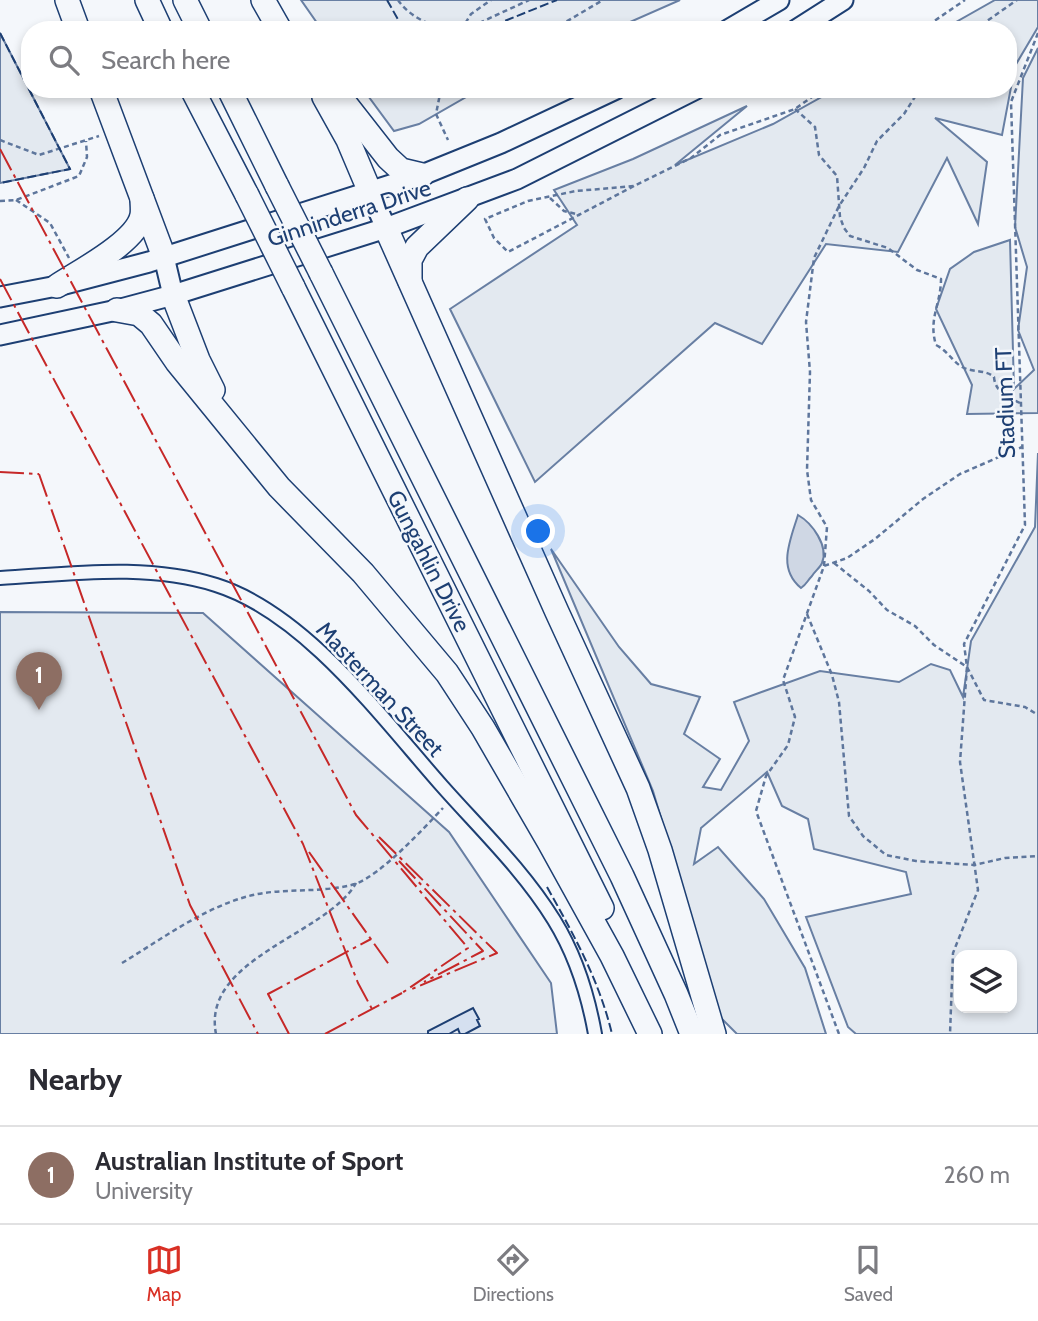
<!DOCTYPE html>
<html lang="en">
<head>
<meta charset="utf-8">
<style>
	:root { --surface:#fff; --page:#f2f2f3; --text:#2b2b33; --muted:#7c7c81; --line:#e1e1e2; --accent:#d93025 }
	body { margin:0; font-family:Cabin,sans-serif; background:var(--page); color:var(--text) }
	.controls { position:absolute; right:21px; bottom:21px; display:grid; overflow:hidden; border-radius:14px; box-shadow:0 4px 10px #0003 }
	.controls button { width:63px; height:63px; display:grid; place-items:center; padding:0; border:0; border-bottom:2px solid var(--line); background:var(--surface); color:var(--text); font:35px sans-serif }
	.you { position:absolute; left:539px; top:532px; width:24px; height:24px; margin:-18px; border:5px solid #fff; border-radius:50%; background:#1a73e8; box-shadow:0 0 0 10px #1a73e833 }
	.badge { display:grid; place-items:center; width:46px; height:46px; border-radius:50%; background:var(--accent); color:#fff; font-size:23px; font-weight:700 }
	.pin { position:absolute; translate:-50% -58px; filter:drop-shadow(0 2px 4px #0008) }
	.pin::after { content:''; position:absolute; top:37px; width:24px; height:21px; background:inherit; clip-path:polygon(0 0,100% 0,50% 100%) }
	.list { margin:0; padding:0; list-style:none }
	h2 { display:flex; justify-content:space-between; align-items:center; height:91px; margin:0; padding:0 28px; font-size:30px }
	h2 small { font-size:23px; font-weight:400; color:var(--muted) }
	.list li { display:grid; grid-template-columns:46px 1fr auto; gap:21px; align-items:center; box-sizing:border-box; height:98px; padding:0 28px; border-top:2px solid var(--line) }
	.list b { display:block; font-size:26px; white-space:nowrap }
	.list p { margin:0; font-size:23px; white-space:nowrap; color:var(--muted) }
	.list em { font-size:23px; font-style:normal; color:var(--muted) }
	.icon { flex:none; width:38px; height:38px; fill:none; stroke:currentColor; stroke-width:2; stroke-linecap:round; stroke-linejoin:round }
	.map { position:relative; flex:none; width:1038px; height:1034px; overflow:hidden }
	.search { position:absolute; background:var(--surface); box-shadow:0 4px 10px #0003; left:21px; right:21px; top:21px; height:77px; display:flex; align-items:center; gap:18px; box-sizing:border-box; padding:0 24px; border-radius:28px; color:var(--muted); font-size:26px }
	.sheet { height:189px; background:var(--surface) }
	nav { display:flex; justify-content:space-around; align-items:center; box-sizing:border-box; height:98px; border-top:2px solid var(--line); background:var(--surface); font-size:19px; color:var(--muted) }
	nav a { display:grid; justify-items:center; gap:4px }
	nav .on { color:var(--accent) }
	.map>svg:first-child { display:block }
	.green { fill:#e3e9f0; stroke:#687fa3; stroke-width:2; fill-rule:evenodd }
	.water { fill:#cfd7e4; stroke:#687fa3; stroke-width:2 }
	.building { fill:#d5e0f0; stroke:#1d3f73; stroke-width:2 }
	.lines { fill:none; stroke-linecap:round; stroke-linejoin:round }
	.minor-casing { stroke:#1d3f73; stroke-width:16 }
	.primary-casing { stroke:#1d3f73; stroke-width:23 }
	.motorway-casing { stroke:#1d3f73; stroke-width:26 }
	.path { stroke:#5e769c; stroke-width:2.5; stroke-dasharray:5 3.5; stroke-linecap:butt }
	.minor { stroke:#f4f7fb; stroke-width:12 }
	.primary { stroke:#f4f7fb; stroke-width:19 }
	.motorway { stroke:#f4f7fb; stroke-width:23 }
	.motorway-bridge-casing { stroke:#1d3f73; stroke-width:26; stroke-linecap:butt }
	.motorway-bridge { stroke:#f4f7fb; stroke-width:23 }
	.fence { stroke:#1d3f73; stroke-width:2; stroke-dasharray:9 3.5; stroke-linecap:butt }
	.power { stroke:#c62828; stroke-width:2; stroke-dasharray:24 5 3.5 5; stroke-linecap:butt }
	.labels { text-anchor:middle; stroke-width:5; stroke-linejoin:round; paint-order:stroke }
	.street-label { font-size:23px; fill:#1d3f73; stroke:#f4f7fb }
</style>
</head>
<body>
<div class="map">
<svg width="1038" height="1034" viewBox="0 0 1038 1034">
	<rect width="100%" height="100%" fill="#f4f7fb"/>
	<!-- green -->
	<g class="green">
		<path d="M301,0H680L612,30H322Z"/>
		<path d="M995,0H1038V27L1015,66L1002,135L935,118L987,162L978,224L947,158L898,252L826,244L762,344L715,323L535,482L450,309L577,225L554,190L633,159L747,106L675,165L773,124L836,89H1008V30H942Z"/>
		<path d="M0,33L70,169L0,183Z"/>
		<path d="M1038,48V413L967,414L972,385L936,309L950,269L974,252L1010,240L1014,389L1034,370L1018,330L1027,267L1015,227L1023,78Z"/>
		<path d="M363,89H480L419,124L394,131Z"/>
		<path d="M1038,453V1034H856L848,1027L806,917L911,894L906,872L814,849L808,819L782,806L767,772L701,828L694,864L718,847L764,899L805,968L826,1034H737L720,1017L653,791L551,549L619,647L651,684L700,697L684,734L720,759L703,787L721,790L749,741L734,702L820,671L899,682L931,664L950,670L963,697L971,641L1035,527ZM959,955H1012V1008H959Z"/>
		<path d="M0,612L203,613L449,832L551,983L557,1034H0Z"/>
	</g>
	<!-- water -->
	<path class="water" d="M798,515C812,523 829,546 822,563C820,568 815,571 812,576C807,581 807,584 801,588C777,568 790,541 798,515Z"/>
	<!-- building -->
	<path class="building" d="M473,1008L479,1019L477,1020L480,1026L465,1034H460L458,1029L449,1034H428V1031Z"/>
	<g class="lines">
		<!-- minor casing -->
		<g class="minor-casing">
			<path id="minor" d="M0,578C71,574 146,563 216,585C305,613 381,717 442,786C481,830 523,870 554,920C575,954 588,995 595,1034"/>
		</g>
		<!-- primary casing -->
		<g class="primary-casing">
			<g id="primary">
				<path d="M728,30L779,0"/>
				<path d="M796,30L843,0"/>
				<path d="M370,192L386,228"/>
				<path d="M164,257L173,295"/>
				<path d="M0,297L57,286L149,262L422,175L501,143L616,89"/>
				<path d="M0,335L117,310L173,295L386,228L517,179L696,89"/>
			</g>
		</g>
		<!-- motorway casing -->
		<g class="motorway-casing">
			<g id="motorway">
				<path d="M67,0L78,30"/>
				<path d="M147,0L161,30"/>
				<path d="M185,0L200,30"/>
				<path d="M263,0L280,30"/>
				<path d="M101,89L164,257"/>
				<path d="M192,89L247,195"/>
				<path d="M229,89L277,186"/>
				<path d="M334,89L388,158L401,170L422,175"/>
				<path d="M324,97L348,140L370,192"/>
				<path d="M386,228L557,612L638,788L660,850L714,1034"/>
				<path d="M321,273L622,876L676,994L692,1034"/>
				<path d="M410,281V260L417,247L467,199"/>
				<path d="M57,286C78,272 137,242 142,215C143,210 142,204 142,199"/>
				<path d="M293,287L602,908"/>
				<path d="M173,295L198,360L213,390"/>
				<path d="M117,310L139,314L151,324L177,362L279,487L363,573L447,673L483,728L549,842L612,956L650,1034"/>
			</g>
		</g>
		<!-- path -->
		<g class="path">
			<path d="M398,0C409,16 426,23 444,30"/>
			<path d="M461,30L471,14L491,0"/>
			<path d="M464,30L529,0"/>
			<path d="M552,30L603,0"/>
			<path d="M921,30L965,0"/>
			<path d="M974,30L1017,0"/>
			<path d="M1038,33L1011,102L1025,525L964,644L967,667L984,700L1025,707L1038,715"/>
			<path d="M441,89L436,114L448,140"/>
			<path d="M795,109L815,127L819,155L837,176L840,217L844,228L850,236L888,248L917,270L941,279C941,304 928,319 936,345C948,351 952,361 962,367C973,373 985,369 994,377C995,392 1008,397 1020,403"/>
			<path d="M0,140L39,155L99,136"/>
			<path d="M634,186L508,252L494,238L485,219L528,201L576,191L634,186L691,158L720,135L795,109L823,89"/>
			<path d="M550,198L564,211L580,215"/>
			<path d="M16,200L50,223L69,258"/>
			<path d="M0,201L16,200L79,176L87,157L86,141"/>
			<path d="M834,563L869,591L887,610L915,626L934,645L967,667L960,762L978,890L953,953L950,1034"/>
			<path d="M824,566L827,527L811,500L807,470L810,372L806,322L814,258L839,206L864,168L877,141L904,114L920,89"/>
			<path d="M807,614L832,675L839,702L849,816L863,836L886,855L916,861L974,865L1005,858L1038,856"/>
			<path d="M122,963C162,939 203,908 249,896C283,887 320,894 355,884C381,875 423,829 443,808"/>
			<path d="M216,1034C201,958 327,935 356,883"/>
			<path d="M839,1034L756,811L766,776L788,745L795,717L783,680L824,566L847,558L875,539L923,499L960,474L1022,447"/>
		</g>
		<!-- minor -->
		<use href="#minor" class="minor"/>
		<!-- primary -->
		<use href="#primary" class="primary"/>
		<!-- motorway -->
		<use href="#motorway" class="motorway"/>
		<!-- motorway-bridge casing -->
		<g class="motorway-bridge-casing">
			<g id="motorway-bridge">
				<path d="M277,186L321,273"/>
				<path d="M247,195L293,287"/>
			</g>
		</g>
		<!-- motorway-bridge -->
		<use href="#motorway-bridge" class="motorway-bridge"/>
		<!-- fence -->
		<g class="fence">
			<path d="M387,0L404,30"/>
			<path d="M482,30L557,0"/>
			<path d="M0,33L70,169L0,183"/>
			<path d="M547,887C574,935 599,980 612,1034"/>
		</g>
		<!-- power -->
		<g class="power">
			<path d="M0,149L356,815L468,948L402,993"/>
			<path d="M0,279L303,844L358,983L372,1009"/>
			<path d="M0,472L39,474"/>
			<path d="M39,474L190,905L258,1034"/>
			<path d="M379,837L497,953L412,989"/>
			<path d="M309,852L390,966"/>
			<path d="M399,861L483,951L424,982"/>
			<path d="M289,1034L268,994L371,939"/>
			<path d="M325,1034L402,993"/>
		</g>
	</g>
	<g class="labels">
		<!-- street labels -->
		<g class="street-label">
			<text transform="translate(349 213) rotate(-18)" y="8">Ginninderra Drive</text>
			<text transform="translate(1005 403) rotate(-92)" y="8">Stadium FT</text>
			<text transform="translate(429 561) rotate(63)" y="8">Gungahlin Drive</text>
			<text transform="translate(380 689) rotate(47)" y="8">Masterman Street</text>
		</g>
	</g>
</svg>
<div class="controls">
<button><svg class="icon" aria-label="layers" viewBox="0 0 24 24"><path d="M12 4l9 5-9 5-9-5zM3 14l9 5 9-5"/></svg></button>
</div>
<div class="you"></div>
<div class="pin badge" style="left:39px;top:710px;background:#8d6e63">1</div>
<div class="search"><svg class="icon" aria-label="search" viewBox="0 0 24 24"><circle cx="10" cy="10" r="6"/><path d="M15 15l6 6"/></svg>Search here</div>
</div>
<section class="sheet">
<h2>Nearby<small></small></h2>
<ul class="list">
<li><span class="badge" style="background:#8d6e63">1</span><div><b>Australian Institute of Sport</b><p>University</p></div><em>260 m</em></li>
</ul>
</section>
<nav>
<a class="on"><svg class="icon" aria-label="map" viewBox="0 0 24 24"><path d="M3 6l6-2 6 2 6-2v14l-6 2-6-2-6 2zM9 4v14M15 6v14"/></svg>Map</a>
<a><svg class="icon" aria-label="directions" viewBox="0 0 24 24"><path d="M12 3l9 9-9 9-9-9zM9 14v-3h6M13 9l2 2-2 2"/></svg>Directions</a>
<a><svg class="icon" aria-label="saved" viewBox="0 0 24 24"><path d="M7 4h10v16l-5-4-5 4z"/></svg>Saved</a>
</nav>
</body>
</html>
